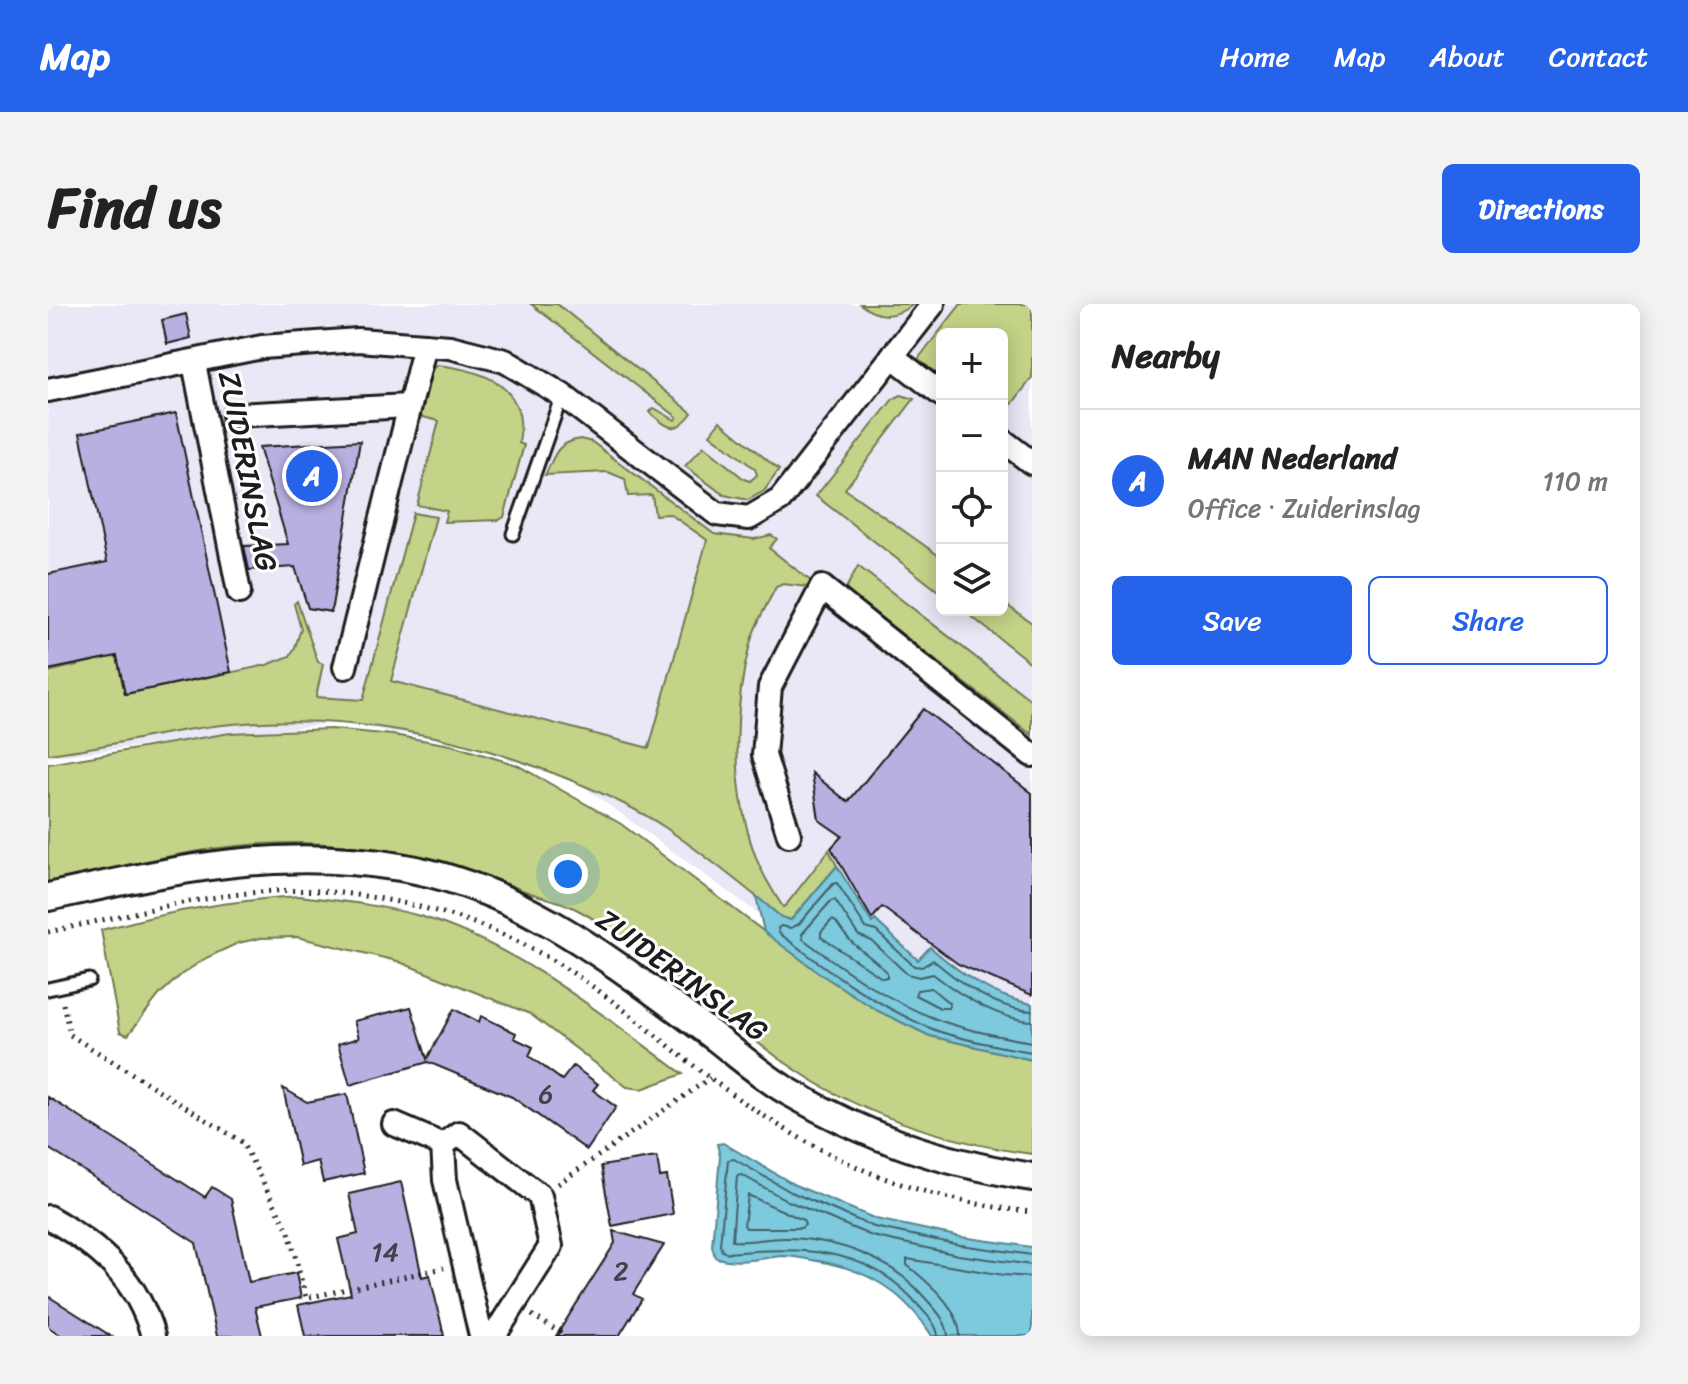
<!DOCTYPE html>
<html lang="en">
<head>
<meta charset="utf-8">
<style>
	:root { --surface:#fff; --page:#f2f2f2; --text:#222; --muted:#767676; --line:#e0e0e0; --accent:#2563eb }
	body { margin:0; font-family:Sriracha,sans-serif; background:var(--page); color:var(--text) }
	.controls { position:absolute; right:24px; top:24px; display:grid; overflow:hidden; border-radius:12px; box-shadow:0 4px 20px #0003 }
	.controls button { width:72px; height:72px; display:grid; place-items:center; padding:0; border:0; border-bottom:2px solid var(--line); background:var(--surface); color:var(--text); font:40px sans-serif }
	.you { position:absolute; left:520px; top:570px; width:28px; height:28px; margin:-20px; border:6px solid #fff; border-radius:50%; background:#1a73e8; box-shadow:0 0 0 12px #1a73e833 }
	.badge { display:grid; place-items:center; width:52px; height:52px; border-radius:50%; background:var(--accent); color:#fff; font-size:26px; font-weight:700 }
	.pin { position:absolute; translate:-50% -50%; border:4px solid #fff; box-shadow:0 2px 8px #0006 }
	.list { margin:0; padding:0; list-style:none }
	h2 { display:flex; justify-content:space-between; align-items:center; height:104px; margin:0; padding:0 32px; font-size:34px }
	h2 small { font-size:26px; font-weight:400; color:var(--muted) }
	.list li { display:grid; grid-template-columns:52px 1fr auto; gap:24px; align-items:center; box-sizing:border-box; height:144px; padding:0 32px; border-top:2px solid var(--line) }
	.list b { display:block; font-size:30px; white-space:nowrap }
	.list p { margin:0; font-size:26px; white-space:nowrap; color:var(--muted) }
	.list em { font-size:26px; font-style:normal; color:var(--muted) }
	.actions { display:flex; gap:16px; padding:24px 32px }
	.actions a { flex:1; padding:18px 0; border:2px solid var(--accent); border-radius:12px; text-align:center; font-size:28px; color:var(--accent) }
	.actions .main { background:var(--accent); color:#fff }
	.icon { flex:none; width:44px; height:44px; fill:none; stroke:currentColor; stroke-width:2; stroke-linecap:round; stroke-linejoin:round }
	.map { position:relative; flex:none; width:984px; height:1032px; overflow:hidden; border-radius:12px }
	header { display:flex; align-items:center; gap:48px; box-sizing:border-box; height:112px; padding:0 40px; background:var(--accent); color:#fff }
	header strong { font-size:38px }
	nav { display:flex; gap:44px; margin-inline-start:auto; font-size:28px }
	.intro { display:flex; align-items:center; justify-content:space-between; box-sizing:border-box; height:192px; padding:0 48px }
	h1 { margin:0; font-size:56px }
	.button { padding:20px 36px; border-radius:12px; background:var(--accent); color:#fff; font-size:28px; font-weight:700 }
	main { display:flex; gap:48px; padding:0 48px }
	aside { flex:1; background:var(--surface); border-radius:12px; box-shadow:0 4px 20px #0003 }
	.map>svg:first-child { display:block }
	.built { fill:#eae7f6; fill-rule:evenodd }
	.green { fill:#c3d387; stroke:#707852; stroke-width:2 }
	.water { fill:#7dc9dd; stroke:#568490; stroke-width:2 }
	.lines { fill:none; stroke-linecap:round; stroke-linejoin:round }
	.shore { stroke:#436169; stroke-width:2 }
	.building { fill:#b8b0e1; stroke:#1c1c1c; stroke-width:2 }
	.service-casing { stroke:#1c1c1c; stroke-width:17 }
	.minor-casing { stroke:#1c1c1c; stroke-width:28 }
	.tertiary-casing { stroke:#1c1c1c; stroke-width:32 }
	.path { stroke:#1c1c1c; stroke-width:5; stroke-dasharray:2 6; stroke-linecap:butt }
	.service { stroke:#fff; stroke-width:11 }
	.minor { stroke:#fff; stroke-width:22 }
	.tertiary { stroke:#fff; stroke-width:26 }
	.labels { text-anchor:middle; stroke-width:6; stroke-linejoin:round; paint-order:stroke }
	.number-label { font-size:26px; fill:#43414d }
	.street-label { font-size:30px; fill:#1c1c1c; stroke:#fff }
</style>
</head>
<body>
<header>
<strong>Map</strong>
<nav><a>Home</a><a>Map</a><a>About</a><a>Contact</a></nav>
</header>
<div class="intro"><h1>Find us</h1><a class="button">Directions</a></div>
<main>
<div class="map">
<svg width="984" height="1032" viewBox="0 0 984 1032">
	<rect width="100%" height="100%" fill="#fff"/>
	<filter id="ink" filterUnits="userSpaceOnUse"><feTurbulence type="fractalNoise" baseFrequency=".0125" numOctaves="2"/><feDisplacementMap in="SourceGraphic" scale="16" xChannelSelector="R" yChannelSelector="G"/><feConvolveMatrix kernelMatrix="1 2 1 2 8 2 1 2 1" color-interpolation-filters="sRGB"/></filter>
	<g filter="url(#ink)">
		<!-- built -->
		<path class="built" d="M0,0H984V730L743,633L493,452L289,419L0,453ZM894,30H954V306H894Z"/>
		<!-- green -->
		<g class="green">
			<path d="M483,0H509L644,109C626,132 621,124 601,108L606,104L627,116L629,113Z"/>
			<path d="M812,0H866C847,14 830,15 812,0Z"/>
			<path d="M913,0H984V74L954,113V30H894V74L870,55Z"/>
			<path d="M389,61C436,66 481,82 471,139L476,141L456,213L451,216L396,218L399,207L369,201L391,117L371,112L383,66Z"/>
			<path d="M853,91L866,95L797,185L894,254V290L768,192L845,95Z"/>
			<path d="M672,117L731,166L716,187L700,196L676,191L637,162L656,142L696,175L702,177L709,171L707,165L662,130Z"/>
			<path d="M532,135L544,138L666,230L706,235L723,231L729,235L721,244L764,278L759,283L735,280L728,283C719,301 707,320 702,340C685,404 684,485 706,548C712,567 724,586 735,603L738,601L781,546L789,562L743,616L733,613C696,582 658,552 618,524C585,502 548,486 510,471C409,431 306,411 197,419C131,423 66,443 0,450V368L50,356L62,321L78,390L219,361L242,352L247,343L253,325L246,300L249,297L270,358L275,360L268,393L315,396L365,209L388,213L343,377L601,444L659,236L622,210L607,211L604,191L580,192L577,175L560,168L497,171C508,150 507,140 532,135Z"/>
			<path d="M810,262L984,397V431L797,286Z"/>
			<path d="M954,298L984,319V360L915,306H954Z"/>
			<path d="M283,425L345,431L403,441L469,461L573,520L774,671L830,707L882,732L984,756V850C918,842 835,817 777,784C704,742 642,680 572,633C558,623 542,612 526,604C510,596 491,593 474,586C391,551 305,535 214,540C142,544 70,564 0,579V460L182,429Z"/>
			<path d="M251,592C292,597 333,601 372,612C471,642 553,710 635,770L594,785L579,783L482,710L349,657L249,633L213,634L190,639L158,654L134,670L112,690L80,731L72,728L53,626C117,608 185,596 251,592Z"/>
		</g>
		<!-- water -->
		<g class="water">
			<path d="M789,562L824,619L827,616L870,656L882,643C912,669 944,693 984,700V756L882,732L830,707L774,671L716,628L708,592L733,613L743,616Z"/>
			<path d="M675,839L747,881L828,915L913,933L984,943V1032H884C855,986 817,964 764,956C754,954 744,952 734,952C713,954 687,961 667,953L664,942L672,852L669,840Z"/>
		</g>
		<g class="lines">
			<!-- shore -->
			<g class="shore">
				<path d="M784,616L788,618C803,643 819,648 839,668V673L834,674L773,633V628Z"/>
				<path d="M883,684L901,699V704H892L867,691L869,686Z"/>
				<path d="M984,707C947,705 912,679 885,656L874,663L866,662L828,627L818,624L789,579L785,580L751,620L743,624L733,622L730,624L731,629C778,665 827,701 882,724C906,734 957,744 984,748"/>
				<path d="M984,717C948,715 912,691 885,670L871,673L859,670L824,637L810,631L787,596L783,597L754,630L755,635C795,665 840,697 888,715C917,726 953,733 984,738"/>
				<path d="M700,891L755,916L757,921L753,924H698L696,921Z"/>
				<path d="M890,1032C889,1020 878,1010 870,1001C820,941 750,943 679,949L674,947L672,941L680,856L686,855L743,888L826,923L912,941L984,951"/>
				<path d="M900,1032C899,1017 888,1006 878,995C845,955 792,936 740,934C721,933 702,939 684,937L689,872L694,871L740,897L824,932L910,951L984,961"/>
				<path d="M912,1032C911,1003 880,978 859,961V955L956,971L984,973"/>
			</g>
		</g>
		<!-- building -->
		<g class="building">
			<path d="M138,10L143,34L119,40L114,16Z"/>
			<path d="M128,109L183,368L77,390L69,352L0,366V270L59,258L32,129Z"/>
			<path d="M312,137L283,308L260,304L247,263L201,266L196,242L240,240L211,143Z"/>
			<path d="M875,405L984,489V691L910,660L834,603L824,615L783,544L794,532L771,516L764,469L800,498Z"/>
			<path d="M363,703L379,755L406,705L431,718L433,712L468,729L466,734L485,743L481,752L514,776L525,762L550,780L545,786L568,803L539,846L464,793L380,758L302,781L290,740L311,734L306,717Z"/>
			<path d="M235,784L259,798L299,790L316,869L275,878L270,857L252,862Z"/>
			<path d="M0,793L157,893L164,883L183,895L201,978L248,969L253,994L207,1003L214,1032H169L148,939L0,844Z"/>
			<path d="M609,853L612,873L619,872L625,910L564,922L553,862Z"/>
			<path d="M353,878L374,973L382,971L396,1032H257L250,1001L303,990L290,935L310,930L301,890Z"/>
			<path d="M565,927L616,941L585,990L594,995L571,1032H508L567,939Z"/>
			<path d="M0,992L63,1032H14L0,1023Z"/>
		</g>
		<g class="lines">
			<!-- service casing -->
			<g class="service-casing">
				<g id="service">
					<path d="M465,230L514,91"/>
					<path d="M0,685L41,676"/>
				</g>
			</g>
			<!-- minor casing -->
			<g class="minor-casing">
				<g id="minor">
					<path d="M844,52L894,91"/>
					<path d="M146,59L191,288"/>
					<path d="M0,86L214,43L310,36L402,43L457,57L514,91L669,210L701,214L732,196L885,0"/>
					<path d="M186,111L360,102"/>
					<path d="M954,136L984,159"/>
					<path d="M297,363L377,41"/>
					<path d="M741,531L716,451L722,383L774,283L984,451"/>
					<path d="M346,820L395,841"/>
					<path d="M395,841L411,829L492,892L503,942L446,1032"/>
					<path d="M395,841L397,876L433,1032"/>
					<path d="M0,913C51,942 89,974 105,1032"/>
				</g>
			</g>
			<!-- tertiary casing -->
			<g class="tertiary-casing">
				<path id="tertiary" d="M0,593C121,567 227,542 352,563C475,583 571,663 668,734C691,752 715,773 741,788C822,835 892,858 984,873"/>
			</g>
			<!-- path -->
			<g class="path">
				<path d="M0,628C91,609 200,577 293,589C361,597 428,614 488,647C550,680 604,730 659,772C705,806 756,840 809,863C863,887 926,902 984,908"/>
				<path d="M15,700L22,731L194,838L241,928L258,994L396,964"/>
				<path d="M510,880L662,774"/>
				<path d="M484,1011L517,1032"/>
			</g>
			<!-- service -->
			<use href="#service" class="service"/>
			<!-- minor -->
			<use href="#minor" class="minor"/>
			<!-- tertiary -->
			<use href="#tertiary" class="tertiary"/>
		</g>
	</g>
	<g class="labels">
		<!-- number labels -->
		<g class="number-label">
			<text x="498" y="799">6</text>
			<text x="337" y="957">14</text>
			<text x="573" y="976">2</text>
		</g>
		<!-- street labels -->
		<g class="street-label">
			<text transform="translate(200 167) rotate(79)" y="10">ZUIDERINSLAG</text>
			<text transform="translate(634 671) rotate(36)" y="10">ZUIDERINSLAG</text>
		</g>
	</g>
</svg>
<div class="controls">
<button>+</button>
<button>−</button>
<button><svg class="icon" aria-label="locate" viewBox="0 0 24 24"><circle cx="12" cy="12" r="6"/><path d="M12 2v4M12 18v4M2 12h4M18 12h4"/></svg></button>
<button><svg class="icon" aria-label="layers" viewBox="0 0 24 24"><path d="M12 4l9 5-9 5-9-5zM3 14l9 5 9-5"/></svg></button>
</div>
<div class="you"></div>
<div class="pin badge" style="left:264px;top:172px">A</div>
</div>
<aside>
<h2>Nearby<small></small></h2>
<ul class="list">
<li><span class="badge">A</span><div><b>MAN Nederland</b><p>Office · Zuiderinslag</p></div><em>110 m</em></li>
</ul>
<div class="actions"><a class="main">Save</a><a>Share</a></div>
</aside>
</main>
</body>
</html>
